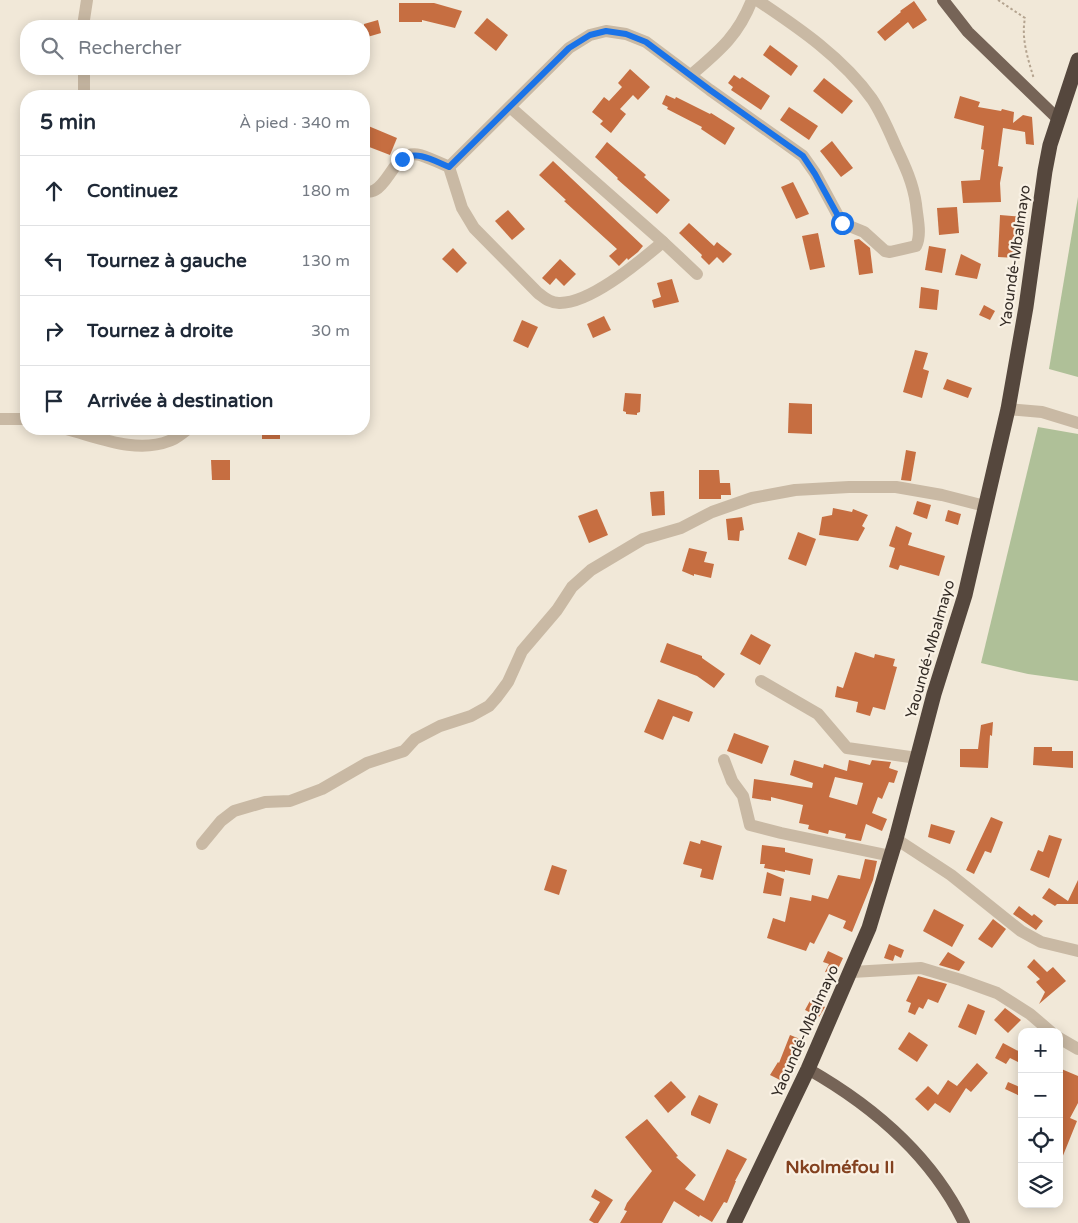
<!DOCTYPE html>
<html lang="fr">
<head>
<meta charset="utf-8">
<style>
	:root { --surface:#fff; --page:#f6f6f7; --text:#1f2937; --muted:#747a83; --line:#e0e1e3 }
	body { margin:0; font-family:"Varela Round",sans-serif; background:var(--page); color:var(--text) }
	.controls { position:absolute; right:15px; bottom:15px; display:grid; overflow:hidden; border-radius:10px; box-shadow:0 2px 12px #0003 }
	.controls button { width:45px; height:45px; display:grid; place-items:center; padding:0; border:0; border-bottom:1px solid var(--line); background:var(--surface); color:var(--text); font:25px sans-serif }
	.stop { position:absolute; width:15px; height:15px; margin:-11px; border:4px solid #1a73e8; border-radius:50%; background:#fff }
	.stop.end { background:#1a73e8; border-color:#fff; box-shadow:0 1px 5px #0008 }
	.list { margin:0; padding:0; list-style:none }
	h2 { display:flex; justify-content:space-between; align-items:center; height:65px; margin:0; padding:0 20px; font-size:21px }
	h2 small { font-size:16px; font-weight:400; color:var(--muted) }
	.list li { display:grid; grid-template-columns:32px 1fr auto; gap:15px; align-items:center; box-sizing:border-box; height:70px; padding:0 20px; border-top:1px solid var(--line) }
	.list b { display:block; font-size:19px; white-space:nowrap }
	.list em { font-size:16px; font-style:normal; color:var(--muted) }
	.icon { flex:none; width:28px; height:28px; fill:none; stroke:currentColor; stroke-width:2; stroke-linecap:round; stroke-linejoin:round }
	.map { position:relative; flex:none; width:1078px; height:1223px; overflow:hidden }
	.search { position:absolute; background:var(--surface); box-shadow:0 2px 12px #0003; left:20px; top:20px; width:350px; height:55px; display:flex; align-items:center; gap:12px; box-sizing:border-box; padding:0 18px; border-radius:20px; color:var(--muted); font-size:19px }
	.panel { position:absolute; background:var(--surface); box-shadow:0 2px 12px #0003; left:20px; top:90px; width:350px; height:345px; border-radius:20px }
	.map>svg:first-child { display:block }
	.green { fill:#afc098 }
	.building { fill:#c66e41; fill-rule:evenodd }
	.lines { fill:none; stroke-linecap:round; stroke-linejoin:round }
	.path { stroke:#b4a38f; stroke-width:2; stroke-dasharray:2.5 2.5; stroke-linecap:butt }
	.minor { stroke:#c9b9a4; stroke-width:12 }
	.major { stroke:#766457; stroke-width:12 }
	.highway { stroke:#55473d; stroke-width:15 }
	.route { stroke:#1a73e8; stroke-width:6 }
	.labels { text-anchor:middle; stroke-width:4.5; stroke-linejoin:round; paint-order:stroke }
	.street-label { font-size:15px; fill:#342c26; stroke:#f9f1e4 }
	.quarter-label { font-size:18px; font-weight:bold; fill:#83411f; stroke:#f9f1e4 }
</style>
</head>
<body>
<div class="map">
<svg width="1078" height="1223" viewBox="0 0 1078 1223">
	<rect width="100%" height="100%" fill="#f1e8d8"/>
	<!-- green -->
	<g class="green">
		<path d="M1078,197V377L1049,369Z"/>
		<path d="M1038,427L1078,434V681L1028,674L981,663Z"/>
	</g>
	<!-- building -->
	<g class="building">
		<path d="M914,1L927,20L913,29L908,22L885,41L877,32L901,12L900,11Z"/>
		<path d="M399,3H434L462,11L455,28L422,20V22H399Z"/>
		<path d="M487,18L508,35L496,51L474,33Z"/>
		<path d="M378,20L381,33L364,38V24Z"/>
		<path d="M770,45L798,66L791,76L763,55Z"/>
		<path d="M630,69L650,87L638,100L633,95L620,109L626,114L611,133L600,124L603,121L592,112L604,97L609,101L622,87L618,83Z"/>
		<path d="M734,75L740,79L742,77L770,96L761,110L731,90L733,87L728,83Z"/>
		<path d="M824,78L853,101L842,114L813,91Z"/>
		<path d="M666,95L675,99L676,97L710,114L711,113L735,128L725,145L701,129L702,127L667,109L668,107L662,104Z"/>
		<path d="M960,96L980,102L978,107L1001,111L1002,109L1014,112L1013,123L1023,115L1032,117L1034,145L1026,144L1025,132L1003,128L998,166L1003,167L1000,183L1001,202L963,203L961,181L980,180L984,150L981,149L984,126L954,118Z"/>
		<path d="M789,107L818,126L809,140L780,120Z"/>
		<path d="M366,125L397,138L390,155L364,145V131Z"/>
		<path d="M832,141L853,168L841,177L820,151Z"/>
		<path d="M607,142L646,175L644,177L670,200L657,214L617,179L618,178L595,157Z"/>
		<path d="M553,161L643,246L638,252L628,260L627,258L619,266L609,256L617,249L564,201L566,200L539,175Z"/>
		<path d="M793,182L809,214L796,219L781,187Z"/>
		<path d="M957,207L959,233L939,235L937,208Z"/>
		<path d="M508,210L525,229L512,240L495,221Z"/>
		<path d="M1000,215L1023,217V229H1018L1016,258L998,257Z"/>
		<path d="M689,223L714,246L717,242L732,254L723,263L717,257L709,265L701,257L702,255L679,233Z"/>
		<path d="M818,233L825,267L810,270L802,236Z"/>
		<path d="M859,239L870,248L873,273L859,275L854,240Z"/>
		<path d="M929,246L946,249L942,273L925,270Z"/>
		<path d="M453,248L467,263L457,273L442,259Z"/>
		<path d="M961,254L981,264L977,279L955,275Z"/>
		<path d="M560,259L576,274L564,286L556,278L550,285L542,278Z"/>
		<path d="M672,279L679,302L654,308L652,300L661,297L657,283Z"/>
		<path d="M921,287L939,290L937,310L919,308Z"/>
		<path d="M984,305L995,311L990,320L979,315Z"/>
		<path d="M604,316L611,330L593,338L587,324Z"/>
		<path d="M522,320L538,327L528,348L513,341Z"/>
		<path d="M915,350L928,353L923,369L929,371L922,398L903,392Z"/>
		<path d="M947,379L972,388L968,398L943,389Z"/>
		<path d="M625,393L641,394L640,412L637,413V415L626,414V412L623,411Z"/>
		<path d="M789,403L812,404V434L788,433Z"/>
		<rect x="262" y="429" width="18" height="10"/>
		<path d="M906,450L916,452L911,481L901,480Z"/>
		<path d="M211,460H230V480H212Z"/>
		<path d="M699,470H719L720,483H730L731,495H721V499H699Z"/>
		<path d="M664,491L665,515L652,516L650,492Z"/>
		<path d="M917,501L931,505L927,519L913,514Z"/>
		<path d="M833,508L852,512L853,509L868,515L862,526L865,528L858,541L819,535L822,517L832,515Z"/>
		<path d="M597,509L608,535L589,543L578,516Z"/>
		<path d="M948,510L961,514L958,525L945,521Z"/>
		<path d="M742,517L744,530L740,531L739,541L728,540L726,519Z"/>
		<path d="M896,526L912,533L908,545L945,556L939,576L900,565L898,570L889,567L895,548L889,546Z"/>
		<path d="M798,532L816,539L806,566L788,559Z"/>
		<path d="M689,548L707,552L704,562L714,564L711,578L694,574V576L682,571Z"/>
		<path d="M751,634L771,645L760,665L740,654Z"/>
		<path d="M667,643L702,656V658L725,674L714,688L697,676L660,662Z"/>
		<path d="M855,652L874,658L875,654L895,659L893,666L897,667L885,710L873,707L870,716L856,712L858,702L835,697L837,686L843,688Z"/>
		<path d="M658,699L693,712L689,722L673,716L663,740L644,732Z"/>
		<path d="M993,722L992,736L990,735L988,768L960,767V749H978L981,725Z"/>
		<path d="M734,733L769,746L762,764L727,751Z"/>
		<path d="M1034,747H1052V751H1073V768L1033,765Z"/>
		<path d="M794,760L823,768L824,764L847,771L849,760L870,765L872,760L891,762L889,768L898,771L894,783L889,782L882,799L878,797L872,813L887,819L882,831L866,824L861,841L845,838L846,834L829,830L828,834L808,829L809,825L799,823L803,805L771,797V801L752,798L754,779L812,788L813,783L790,775ZM835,777L863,783L857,805L829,797Z"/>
		<path d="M991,817L1003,822L991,853L985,851L974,874L966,870Z"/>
		<path d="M931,824L955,831L950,844L928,837Z"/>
		<path d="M1049,835L1062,839L1049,878L1030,870L1038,850L1043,852Z"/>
		<path d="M701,840L722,846L713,880L700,877L702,869L683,864L690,841L700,844Z"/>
		<path d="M762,845L785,848V852L813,859L810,875L785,870V872L764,868L765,864H760Z"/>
		<path d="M865,859L877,861L873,880L852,932L843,928L846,921L829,914L814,944L810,942L806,951L767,938L773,918L785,922L790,897L811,901L812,895L828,899L838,875L860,879Z"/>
		<path d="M552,865L567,870L559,895L544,890Z"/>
		<path d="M767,872L784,879L781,896L763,893Z"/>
		<path d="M1078,880V904H1057L1055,906L1042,898L1049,888L1068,901Z"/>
		<path d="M1019,906L1032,916L1034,914L1043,921L1036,930L1013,914Z"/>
		<path d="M934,909L964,925L952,947L923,931Z"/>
		<path d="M993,919L1006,929L992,948L978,939Z"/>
		<path d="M889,944L904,950L901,958L895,955L893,961L884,958Z"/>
		<path d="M828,951L843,958L835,975L825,972L829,964L823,962Z"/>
		<path d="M948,952L965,962L959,971L939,965Z"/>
		<path d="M1034,959L1047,972L1053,967L1066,981L1039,1004L1045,992L1036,982L1040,979L1027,967Z"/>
		<path d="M918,976L947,984L938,1003L928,999L923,1009L919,1007L915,1015L908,1012L911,1003L906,1001Z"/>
		<path d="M811,999L825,1007L819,1017L805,1010Z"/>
		<path d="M968,1004L985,1011L976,1035L958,1027Z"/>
		<path d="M1005,1008L1021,1020L1008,1033L994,1020Z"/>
		<path d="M909,1032L928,1045L917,1062L898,1049Z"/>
		<path d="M790,1035L800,1039L793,1057L798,1060L786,1083L770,1075L778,1062L779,1063Z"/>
		<path d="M1003,1043L1022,1053V1064L1010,1058L1006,1064L995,1058Z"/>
		<path d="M977,1063L988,1073L971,1092L966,1088L950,1113L935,1103L928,1111L915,1099L928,1086L938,1095L948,1080L957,1086Z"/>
		<path d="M1059,1068L1078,1076V1103L1070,1118L1077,1121L1060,1163Z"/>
		<path d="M671,1081L686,1097L668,1113L654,1096Z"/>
		<path d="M1008,1082L1022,1088V1097L1005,1089Z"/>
		<path d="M699,1095L718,1104L710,1124L691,1115V1112Z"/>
		<path d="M647,1119L678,1156L676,1157L696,1175L685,1189L704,1201L727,1149L747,1159L735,1181H736L727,1203L724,1202L712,1222L700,1215L699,1217L674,1201L662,1223H620L627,1211L624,1210L627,1203L652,1171L625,1137Z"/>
		<path d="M595,1189L613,1200L598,1223H594L589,1220L600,1202L591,1197Z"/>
	</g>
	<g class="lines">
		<!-- path -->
		<path class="path" d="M998,0L1025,18C1021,39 1028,59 1034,79"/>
		<!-- minor -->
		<g class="minor">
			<path d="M83,26L87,0"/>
			<path d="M84,69V96"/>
			<path d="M691,75C719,51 738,36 752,0"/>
			<path d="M510,107L663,242L697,274"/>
			<path d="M449,167L569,48L590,35L606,31L626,34L646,42L710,90L803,156L815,173L842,223L864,232L885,251L890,252L916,246C922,234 917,217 916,204C913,183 905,166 896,147C889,131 882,114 872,99C843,58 799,28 757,0"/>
			<path d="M364,192C368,192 372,192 375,190C391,181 396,149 420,155C430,158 440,163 449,167L462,208L474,228L538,293C545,298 550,303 559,303C590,304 639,262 663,242"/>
			<path d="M1008,409L1042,412L1078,423"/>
			<path d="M0,419H26"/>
			<path d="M66,429C98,437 136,454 169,441C176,439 182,433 188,429"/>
			<path d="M761,681L818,714L847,748L917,758"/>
			<path d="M724,760L732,781L743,796L750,825L781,833L891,856"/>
			<path d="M896,839L951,875L1021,931L1041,942L1078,951"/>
			<path d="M202,844L221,821L234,811L265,802L290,801L322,789L367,763L404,751L415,739L440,726L471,716L489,706L497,697L508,682L522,651L557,610L572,587L591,570L643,539L681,528L712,512L752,498L795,490L849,487H896L942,495L985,506"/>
			<path d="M852,972L921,968L961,980L997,993L1030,1014L1051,1032"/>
			<path d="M1059,1038L1078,1049"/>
		</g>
		<!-- major -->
		<g class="major">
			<path d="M943,0L968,32L1058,119"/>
			<path d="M808,1069C873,1106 931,1155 964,1223"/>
		</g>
		<!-- highway -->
		<path class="highway" d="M734,1223L808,1069L869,928L896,839L934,694L965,595L1008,409L1026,307L1045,171L1050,145L1078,60"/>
	</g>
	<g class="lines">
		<!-- route -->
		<path class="route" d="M402,159C418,150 434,161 449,167L569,48L590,35L606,31L626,34L646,42L710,90L803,156L815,174L842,223"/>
	</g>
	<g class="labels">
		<!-- street labels -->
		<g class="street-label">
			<text transform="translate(1015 256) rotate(-82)" y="5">Yaoundé-Mbalmayo</text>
			<text transform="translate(930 649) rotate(-74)" y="5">Yaoundé-Mbalmayo</text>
			<text transform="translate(805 1031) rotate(-66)" y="5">Yaoundé-Mbalmayo</text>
		</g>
		<!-- quarter labels -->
		<g class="quarter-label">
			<text x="840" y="1173">Nkolméfou II</text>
		</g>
	</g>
</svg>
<div class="controls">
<button>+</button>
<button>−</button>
<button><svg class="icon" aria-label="locate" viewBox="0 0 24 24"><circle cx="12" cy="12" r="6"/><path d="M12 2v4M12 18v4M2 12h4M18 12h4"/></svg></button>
<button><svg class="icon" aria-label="layers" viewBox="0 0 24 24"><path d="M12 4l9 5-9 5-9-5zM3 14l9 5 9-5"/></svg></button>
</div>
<div class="stop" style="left:842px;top:223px"></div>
<div class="stop end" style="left:402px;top:159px"></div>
<div class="search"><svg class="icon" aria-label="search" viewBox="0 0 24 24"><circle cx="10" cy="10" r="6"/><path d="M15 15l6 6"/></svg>Rechercher</div>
<section class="panel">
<h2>5 min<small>À pied · 340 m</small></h2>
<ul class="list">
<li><svg class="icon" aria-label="ahead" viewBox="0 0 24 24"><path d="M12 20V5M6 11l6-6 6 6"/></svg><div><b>Continuez</b></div><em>180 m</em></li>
<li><svg class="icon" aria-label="left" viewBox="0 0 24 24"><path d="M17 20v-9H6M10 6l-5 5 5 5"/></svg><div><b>Tournez à gauche</b></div><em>130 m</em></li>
<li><svg class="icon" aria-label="right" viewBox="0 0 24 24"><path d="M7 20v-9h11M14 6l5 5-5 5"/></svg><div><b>Tournez à droite</b></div><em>30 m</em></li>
<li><svg class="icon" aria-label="arrive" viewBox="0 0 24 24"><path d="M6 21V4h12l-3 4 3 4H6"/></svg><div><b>Arrivée à destination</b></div></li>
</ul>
</section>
</div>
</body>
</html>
